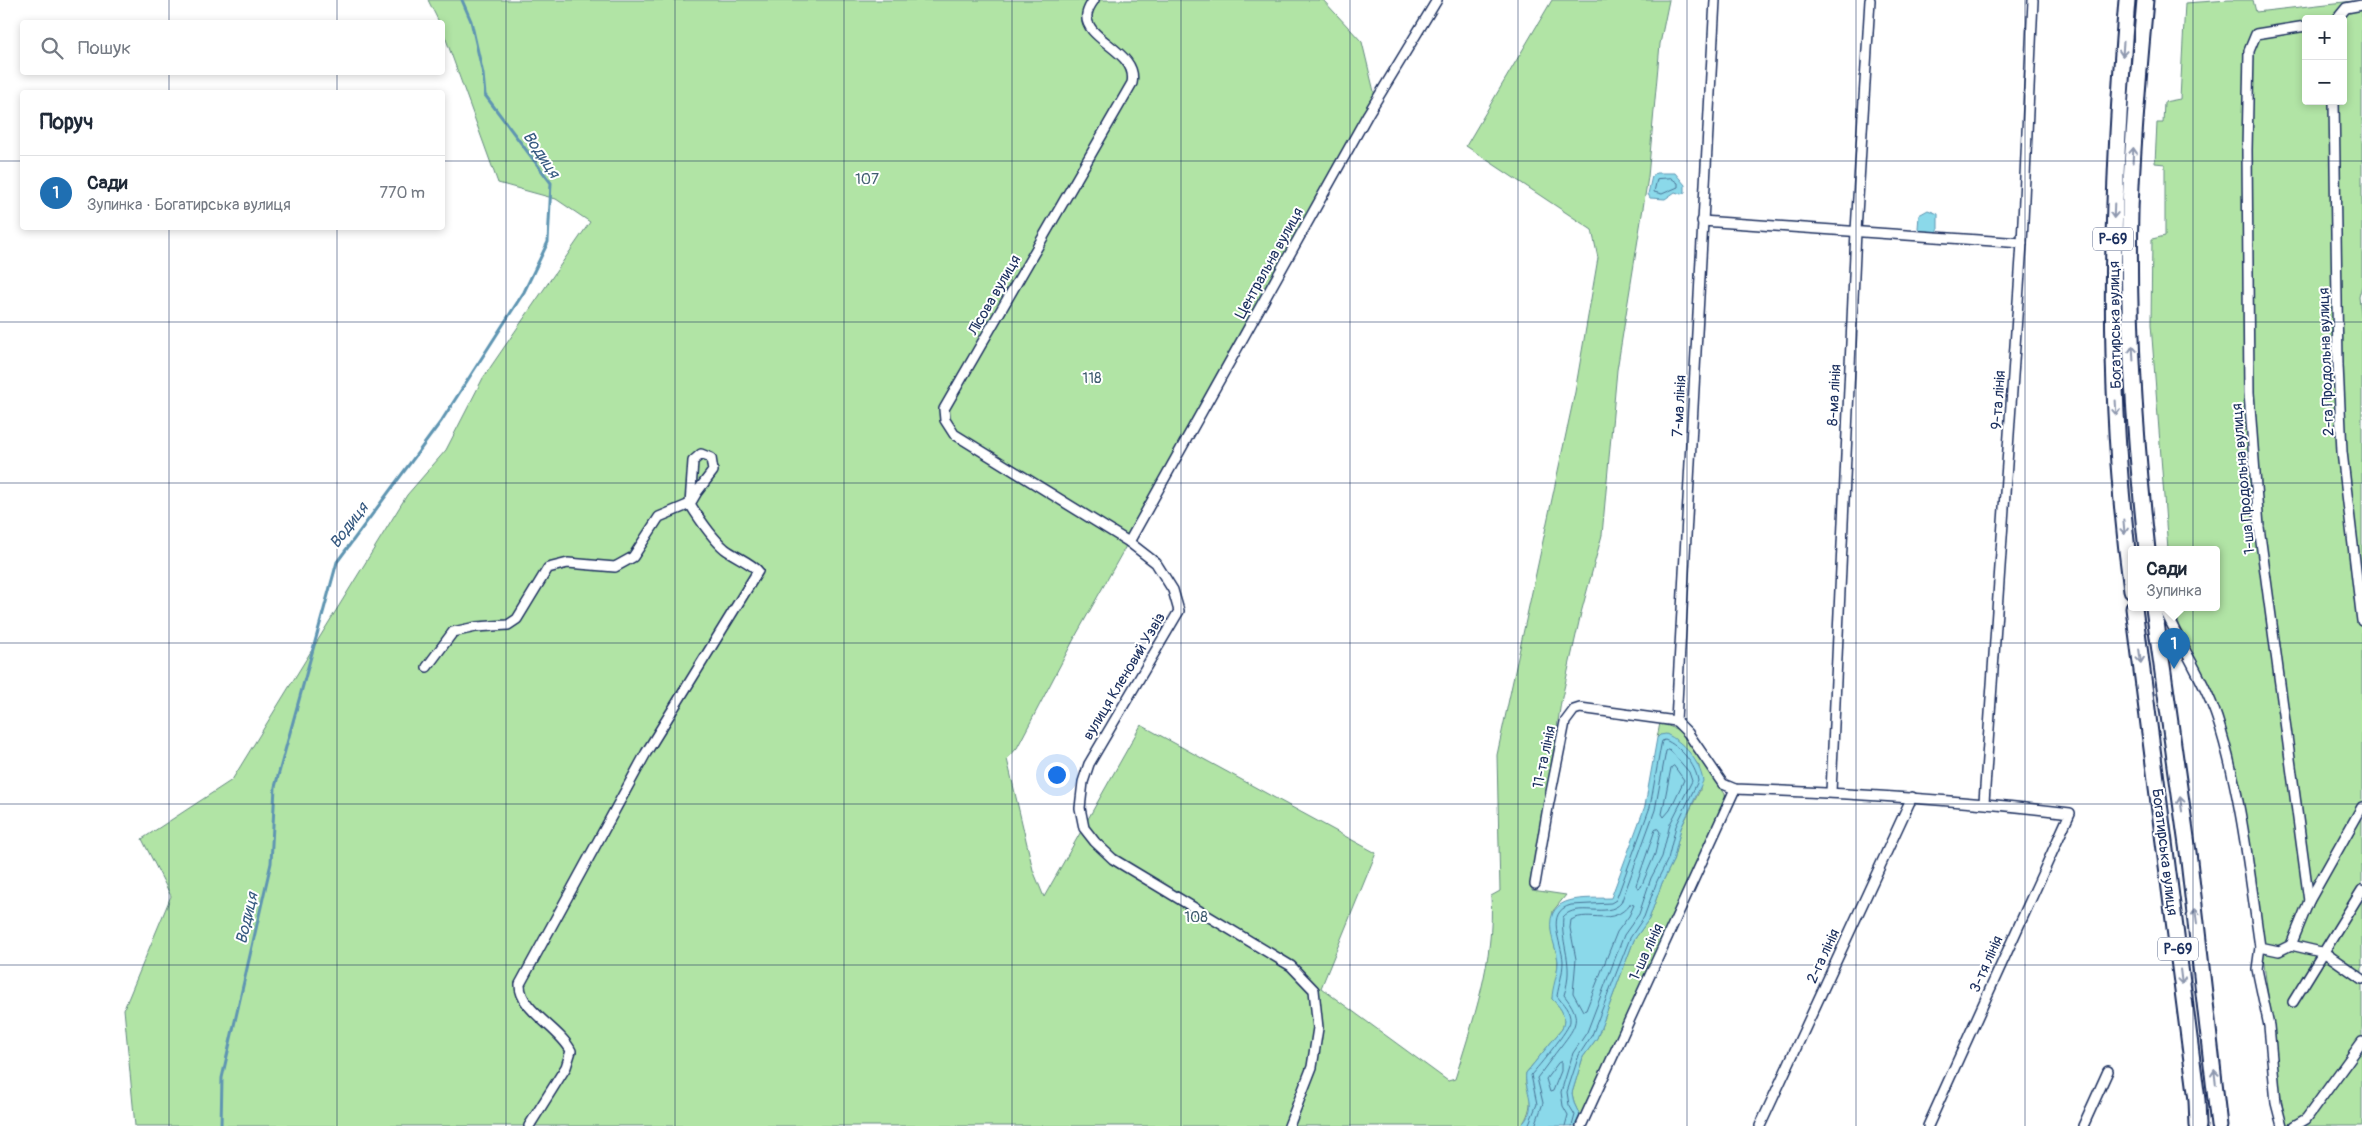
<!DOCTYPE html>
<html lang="uk">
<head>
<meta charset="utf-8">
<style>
	:root { --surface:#fff; --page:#f6f6f7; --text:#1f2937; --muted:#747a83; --line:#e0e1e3; --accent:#1f6fb2 }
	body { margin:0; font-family:Pangolin,sans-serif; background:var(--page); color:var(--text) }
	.controls { position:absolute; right:15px; top:15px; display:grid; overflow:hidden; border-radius:5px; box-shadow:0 2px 8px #0003 }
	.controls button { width:45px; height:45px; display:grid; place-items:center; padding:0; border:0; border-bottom:1px solid var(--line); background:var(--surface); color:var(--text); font:25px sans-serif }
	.you { position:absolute; left:1056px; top:774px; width:18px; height:18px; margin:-12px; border:4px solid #fff; border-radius:50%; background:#1a73e8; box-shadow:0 0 0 8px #1a73e833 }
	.badge { display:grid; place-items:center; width:32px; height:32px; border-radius:50%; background:var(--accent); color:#fff; font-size:16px; font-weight:700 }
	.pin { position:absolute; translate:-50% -41px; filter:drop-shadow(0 1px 2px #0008) }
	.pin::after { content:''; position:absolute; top:26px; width:18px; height:15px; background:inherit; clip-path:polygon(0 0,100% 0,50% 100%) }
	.popup { position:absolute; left:2128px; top:546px; width:92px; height:65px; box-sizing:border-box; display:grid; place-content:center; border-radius:5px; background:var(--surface); filter:drop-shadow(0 1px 4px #0005); font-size:16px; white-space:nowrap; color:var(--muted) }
	.popup b { font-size:19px; color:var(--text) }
	.popup::after { content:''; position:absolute; left:50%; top:100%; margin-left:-10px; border:10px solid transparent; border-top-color:var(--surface) }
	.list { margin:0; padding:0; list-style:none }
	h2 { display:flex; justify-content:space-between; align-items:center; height:65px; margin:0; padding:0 20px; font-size:21px }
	h2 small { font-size:16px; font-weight:400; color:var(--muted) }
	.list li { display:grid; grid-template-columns:32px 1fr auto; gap:15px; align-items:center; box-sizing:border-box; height:75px; padding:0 20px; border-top:1px solid var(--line) }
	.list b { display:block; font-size:19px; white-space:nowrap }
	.list p { margin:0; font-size:16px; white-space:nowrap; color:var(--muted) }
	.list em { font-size:16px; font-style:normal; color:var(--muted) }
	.icon { flex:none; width:28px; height:28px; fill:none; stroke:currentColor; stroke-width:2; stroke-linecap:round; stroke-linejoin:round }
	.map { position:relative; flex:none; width:2362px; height:1126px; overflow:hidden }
	.search { position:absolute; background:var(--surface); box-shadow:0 2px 8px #0003; left:20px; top:20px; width:425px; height:55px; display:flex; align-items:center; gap:12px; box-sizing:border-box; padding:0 18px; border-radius:5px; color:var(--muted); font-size:19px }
	.panel { position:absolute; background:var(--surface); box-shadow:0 2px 8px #0003; left:20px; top:90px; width:425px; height:140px; border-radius:5px }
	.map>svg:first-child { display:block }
	.green { fill:#b1e4a5; stroke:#668a82; fill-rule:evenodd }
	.water { fill:#8bd9ea; stroke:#5e95b2 }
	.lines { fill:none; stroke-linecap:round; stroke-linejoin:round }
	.shore { stroke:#487396; stroke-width:1 }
	.stream { stroke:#5e95b2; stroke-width:3 }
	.street-casing { stroke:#1b2f5e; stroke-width:12 }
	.primary-casing { stroke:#1b2f5e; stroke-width:19 }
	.street { stroke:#fff; stroke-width:9 }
	.primary { stroke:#fff; stroke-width:15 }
	.oneway { stroke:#8d97ae }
	.grid { fill:none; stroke:#1b2f5e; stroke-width:1; stroke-opacity:0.55 }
	.labels { text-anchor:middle; stroke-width:4; stroke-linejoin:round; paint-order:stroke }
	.shield { fill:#fff; stroke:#5f6d8e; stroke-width:1 }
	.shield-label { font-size:14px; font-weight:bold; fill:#1b2f5e }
	.park-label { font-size:15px; fill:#405c70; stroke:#fff }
	.street-label { font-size:15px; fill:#1b2f5e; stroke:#fff }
	.water-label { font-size:16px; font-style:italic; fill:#375a81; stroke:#fff }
</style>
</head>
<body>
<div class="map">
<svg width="2362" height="1126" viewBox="0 0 2362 1126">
	<rect width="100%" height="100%" fill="#fff"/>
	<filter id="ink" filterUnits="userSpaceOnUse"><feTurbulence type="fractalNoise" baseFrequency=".02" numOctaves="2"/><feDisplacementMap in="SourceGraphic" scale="10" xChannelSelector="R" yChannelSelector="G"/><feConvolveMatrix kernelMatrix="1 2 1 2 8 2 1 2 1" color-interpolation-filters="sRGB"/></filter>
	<g filter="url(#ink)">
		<!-- green -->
		<g class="green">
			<path d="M428,0H1323L1362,42L1376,100L1075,637L1017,748L1007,759L1033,870L1044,897L1141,725L1376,853L1321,988L1448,1081L1455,1079C1473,1021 1495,959 1491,896L1500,891L1497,755L1575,392L1598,258L1592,230L1466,146L1552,0H1669L1660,44L1648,177L1617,370L1602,535L1581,613L1561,702L1532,890L1566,895L1553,911L1551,929L1558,960L1557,974L1552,999C1562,1009 1567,1016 1562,1029L1526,1073C1523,1091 1536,1093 1527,1116C1525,1120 1524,1123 1520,1126H135L124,1009L171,896L142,839L232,780L407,495L446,450L483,378L590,222L556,199L498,183L443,31L442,22H439Z"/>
			<path d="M2229,0H2253L2256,12L2362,0V285L2359,297L2362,323V1126H2285L2241,787L2224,730L2202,675L2179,628L2174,608H2216V550H2168L2151,324L2152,239L2165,236V164L2155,163L2157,123H2163L2164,102L2180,99L2185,3ZM2306,19H2343V101H2306Z"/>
			<path d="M1660,723L1679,730L1692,744L1725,794L1726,802L1580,1116L1574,1103L1572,1093L1583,1057L1597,1038L1634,940L1649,919L1662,883L1673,861L1681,828L1700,790L1699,766L1682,745L1660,735L1657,738Z"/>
		</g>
		<!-- water -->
		<g class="water">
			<path d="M1656,173H1675L1685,185V192L1681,194L1675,192L1665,199L1650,198L1648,194L1652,176Z"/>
			<path d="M1928,210L1938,214V232L1920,231L1918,228L1919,215Z"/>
			<path d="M1666,734C1684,742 1700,762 1703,781L1681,828L1673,861L1662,883L1649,919L1634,940L1597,1038L1583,1057L1572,1093L1574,1103L1580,1116L1576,1126H1520C1541,1108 1523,1090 1526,1073L1562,1029C1567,1016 1562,1009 1552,999C1552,987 1558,975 1558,961C1557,951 1552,941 1551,931C1546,893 1586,899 1611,898L1645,806L1657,738L1660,735Z"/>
		</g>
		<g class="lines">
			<!-- shore -->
			<g class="shore">
				<path d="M1671,178L1678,183V187L1662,194L1654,192L1657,179Z"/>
				<path d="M1674,766L1684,780L1670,810L1664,817L1662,814L1671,768Z"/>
				<path d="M1658,829L1660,832L1655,854L1641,887L1638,888L1636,885L1655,830Z"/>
				<path d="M1630,904L1634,905L1629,916L1617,932L1586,1010L1583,1011L1573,993L1576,959L1570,928L1571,920C1591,909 1612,928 1630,904Z"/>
				<path d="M1561,1062V1071L1553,1091L1550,1092L1546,1079L1558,1063Z"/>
				<path d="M1528,1126L1537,1104L1531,1075C1538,1067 1570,1029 1570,1021C1571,1011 1562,1003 1557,996C1559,984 1563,974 1563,961C1562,943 1544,912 1571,905L1611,903L1616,900L1650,807L1661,745L1662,741L1665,740C1680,746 1696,765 1698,781L1676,826L1668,859L1657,881L1644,917L1630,938L1592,1035L1579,1055L1567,1092L1569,1105L1575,1115L1572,1126"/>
				<path d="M1535,1126L1543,1103L1537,1078C1545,1068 1553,1056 1561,1046C1577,1025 1582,1018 1564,995C1575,962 1560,946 1563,917C1577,901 1607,919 1621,903L1655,810L1666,751L1669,749L1689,772L1692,781L1670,824L1662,857L1651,878L1639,914L1624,935L1587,1032L1573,1053L1561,1092L1563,1106L1568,1115L1565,1126"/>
			</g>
			<!-- stream -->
			<path class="stream" d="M221,1126L222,1078L271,863L275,787L337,562L442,420L524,292L548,242L551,183L485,95L483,74L471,21L462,0"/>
			<!-- street casing -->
			<g class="street-casing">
				<g id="street">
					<path d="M1094,0C1091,4 1088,9 1087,14C1083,40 1139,51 1132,83L944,409L945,420L954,434L1129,542L1156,563L1173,590L1179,611L1089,764L1083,782L1080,808L1084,828L1095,842L1113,859L1291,966L1314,990L1318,1028L1312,1067L1289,1126"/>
					<path d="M1715,0L1676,721L1688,733L1723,784L1735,789C1847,793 1958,799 2070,813L1928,1126"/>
					<path d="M2337,19L2346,8L2362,5"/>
					<path d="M2306,26L2256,34L2249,51L2247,150L2249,393L2259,527L2309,901"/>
					<path d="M2334,101L2338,365L2342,452L2362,621"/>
					<path d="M1702,221L2022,243"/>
					<path d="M1129,542L1368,114L1437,0"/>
					<path d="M2164,608C2180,645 2204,679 2217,718C2241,792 2249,870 2260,947L2257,969L2269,1026L2276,1103L2282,1126"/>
					<path d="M427,667L453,632L476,627L508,625L517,619L548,568L568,563L615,567L633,557L659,517L690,504L693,461L701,454L711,458L713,471L697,492L690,504C700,520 711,537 725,549C734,556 753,564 758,571L646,753L520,984C519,1010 560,1028 571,1051L566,1067L529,1126"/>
					<path d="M1831,792L1856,231L1870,0"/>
					<path d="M1984,802L2022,243L2033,0"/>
					<path d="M1535,884L1548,807L1565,722L1574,710L1580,708L1676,721"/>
					<path d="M2291,945L2309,901L2362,807"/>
					<path d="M2260,947L2279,951L2291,945L2325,953L2362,979"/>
					<path d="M2293,1002L2362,890"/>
					<path d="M1581,1126L1735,789"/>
					<path d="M1760,1126L1912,797"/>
					<path d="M2083,1126L2108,1071"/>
					<path d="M2294,1126L2306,1119L2362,1042"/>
				</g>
			</g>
			<!-- primary casing -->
			<g class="primary-casing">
				<g id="primary">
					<path d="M2127,0C2111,196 2105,394 2132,590"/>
					<path d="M2145,0C2139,70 2132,141 2130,211C2127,324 2135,438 2147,550"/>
					<path d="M2134,608L2197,1100L2198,1126"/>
					<path d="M2154,608L2188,852L2219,1126"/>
				</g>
			</g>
			<!-- street -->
			<use href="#street" class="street"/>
			<!-- primary -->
			<use href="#primary" class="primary"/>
		</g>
		<!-- one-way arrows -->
		<defs><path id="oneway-shaft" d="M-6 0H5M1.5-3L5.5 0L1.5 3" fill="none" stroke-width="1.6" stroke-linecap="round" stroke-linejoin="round" transform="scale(1.25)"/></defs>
		<g class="oneway">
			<use href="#oneway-shaft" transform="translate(2123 49) rotate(94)"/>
			<use href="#oneway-shaft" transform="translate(2133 155) rotate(-87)"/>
			<use href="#oneway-shaft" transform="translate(2114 211) rotate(92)"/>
			<use href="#oneway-shaft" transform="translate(2133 353) rotate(-93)"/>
			<use href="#oneway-shaft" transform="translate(2116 408) rotate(87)"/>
			<use href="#oneway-shaft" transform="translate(2124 527) rotate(85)"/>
			<use href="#oneway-shaft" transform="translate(2140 656) rotate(83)"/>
			<use href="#oneway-shaft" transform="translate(2181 804) rotate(-98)"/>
			<use href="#oneway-shaft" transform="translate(2196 916) rotate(-97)"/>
			<use href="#oneway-shaft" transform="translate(2181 977) rotate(83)"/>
			<use href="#oneway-shaft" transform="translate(2215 1077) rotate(-96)"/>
		</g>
	</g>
	<!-- grid -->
	<path class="grid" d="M169,0V22M337,0V22M506,0V1126M675,0V1126M844,0V1126M1012,0V1126M1181,0V1126M1350,0V1126M1518,0V1126M1687,0V1126M1856,0V1126M2025,0V1126M2193,0V1126M169,72V92M337,72V92M0,161H22M442,161H2362M169,228V1126M337,228V1126M0,322H2362M0,483H2362M0,643H2362M0,804H2362M0,965H2362"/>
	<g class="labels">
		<!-- shield labels -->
		<g class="shield">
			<rect x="2093" y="227.5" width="40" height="23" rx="4"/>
			<rect x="2158" y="937.5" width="40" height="23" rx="4"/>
		</g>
		<g class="shield-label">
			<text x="2113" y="244">Р-69</text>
			<text x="2178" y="954">Р-69</text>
		</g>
		<!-- park labels -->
		<g class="park-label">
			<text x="867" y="184">107</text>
			<text x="1092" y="383">118</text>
			<text x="1196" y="922">108</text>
		</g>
		<!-- street labels -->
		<g class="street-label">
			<text transform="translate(1269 263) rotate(-61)" y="5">Центральна вулиця</text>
			<text transform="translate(994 295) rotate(-60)" y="5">Лісова вулиця</text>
			<text transform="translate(2115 325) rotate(-91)" y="5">Богатирська вулиця</text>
			<text transform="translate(2326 362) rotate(-92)" y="5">2-га Продольна вулиця</text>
			<text transform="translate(1834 395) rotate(-87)" y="5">8-ма лінія</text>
			<text transform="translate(1998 400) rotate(-86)" y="5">9-та лінія</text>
			<text transform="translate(1679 406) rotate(-87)" y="5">7-ма лінія</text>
			<text transform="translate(2243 479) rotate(-95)" y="5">1-ша Продольна вулиця</text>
			<text transform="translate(1124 676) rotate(-59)" y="5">вулиця Кленовий Узвіз</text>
			<text transform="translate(1544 757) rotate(-78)" y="5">11-та лінія</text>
			<text transform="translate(2165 852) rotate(83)" y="5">Богатирська вулиця</text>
			<text transform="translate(1646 952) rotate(-65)" y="5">1-ша лінія</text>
			<text transform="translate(1823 956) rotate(-65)" y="5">2-га лінія</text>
			<text transform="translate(1986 964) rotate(-66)" y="5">3-тя лінія</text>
		</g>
		<!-- water labels -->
		<g class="water-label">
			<text transform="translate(542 154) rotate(56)" y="6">Водиця</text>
			<text transform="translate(348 525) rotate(-53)" y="6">Водиця</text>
			<text transform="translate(246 918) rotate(-77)" y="6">Водиця</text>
		</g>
	</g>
</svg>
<div class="controls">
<button>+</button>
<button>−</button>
</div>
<div class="you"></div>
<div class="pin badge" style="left:2174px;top:669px">1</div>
<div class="popup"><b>Сади</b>Зупинка</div>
<div class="search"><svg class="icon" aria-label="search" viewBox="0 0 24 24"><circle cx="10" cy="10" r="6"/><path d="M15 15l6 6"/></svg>Пошук</div>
<section class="panel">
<h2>Поруч<small></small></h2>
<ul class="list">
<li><span class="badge">1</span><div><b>Сади</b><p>Зупинка · Богатирська вулиця</p></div><em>770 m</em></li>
</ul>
</section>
</div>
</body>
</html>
